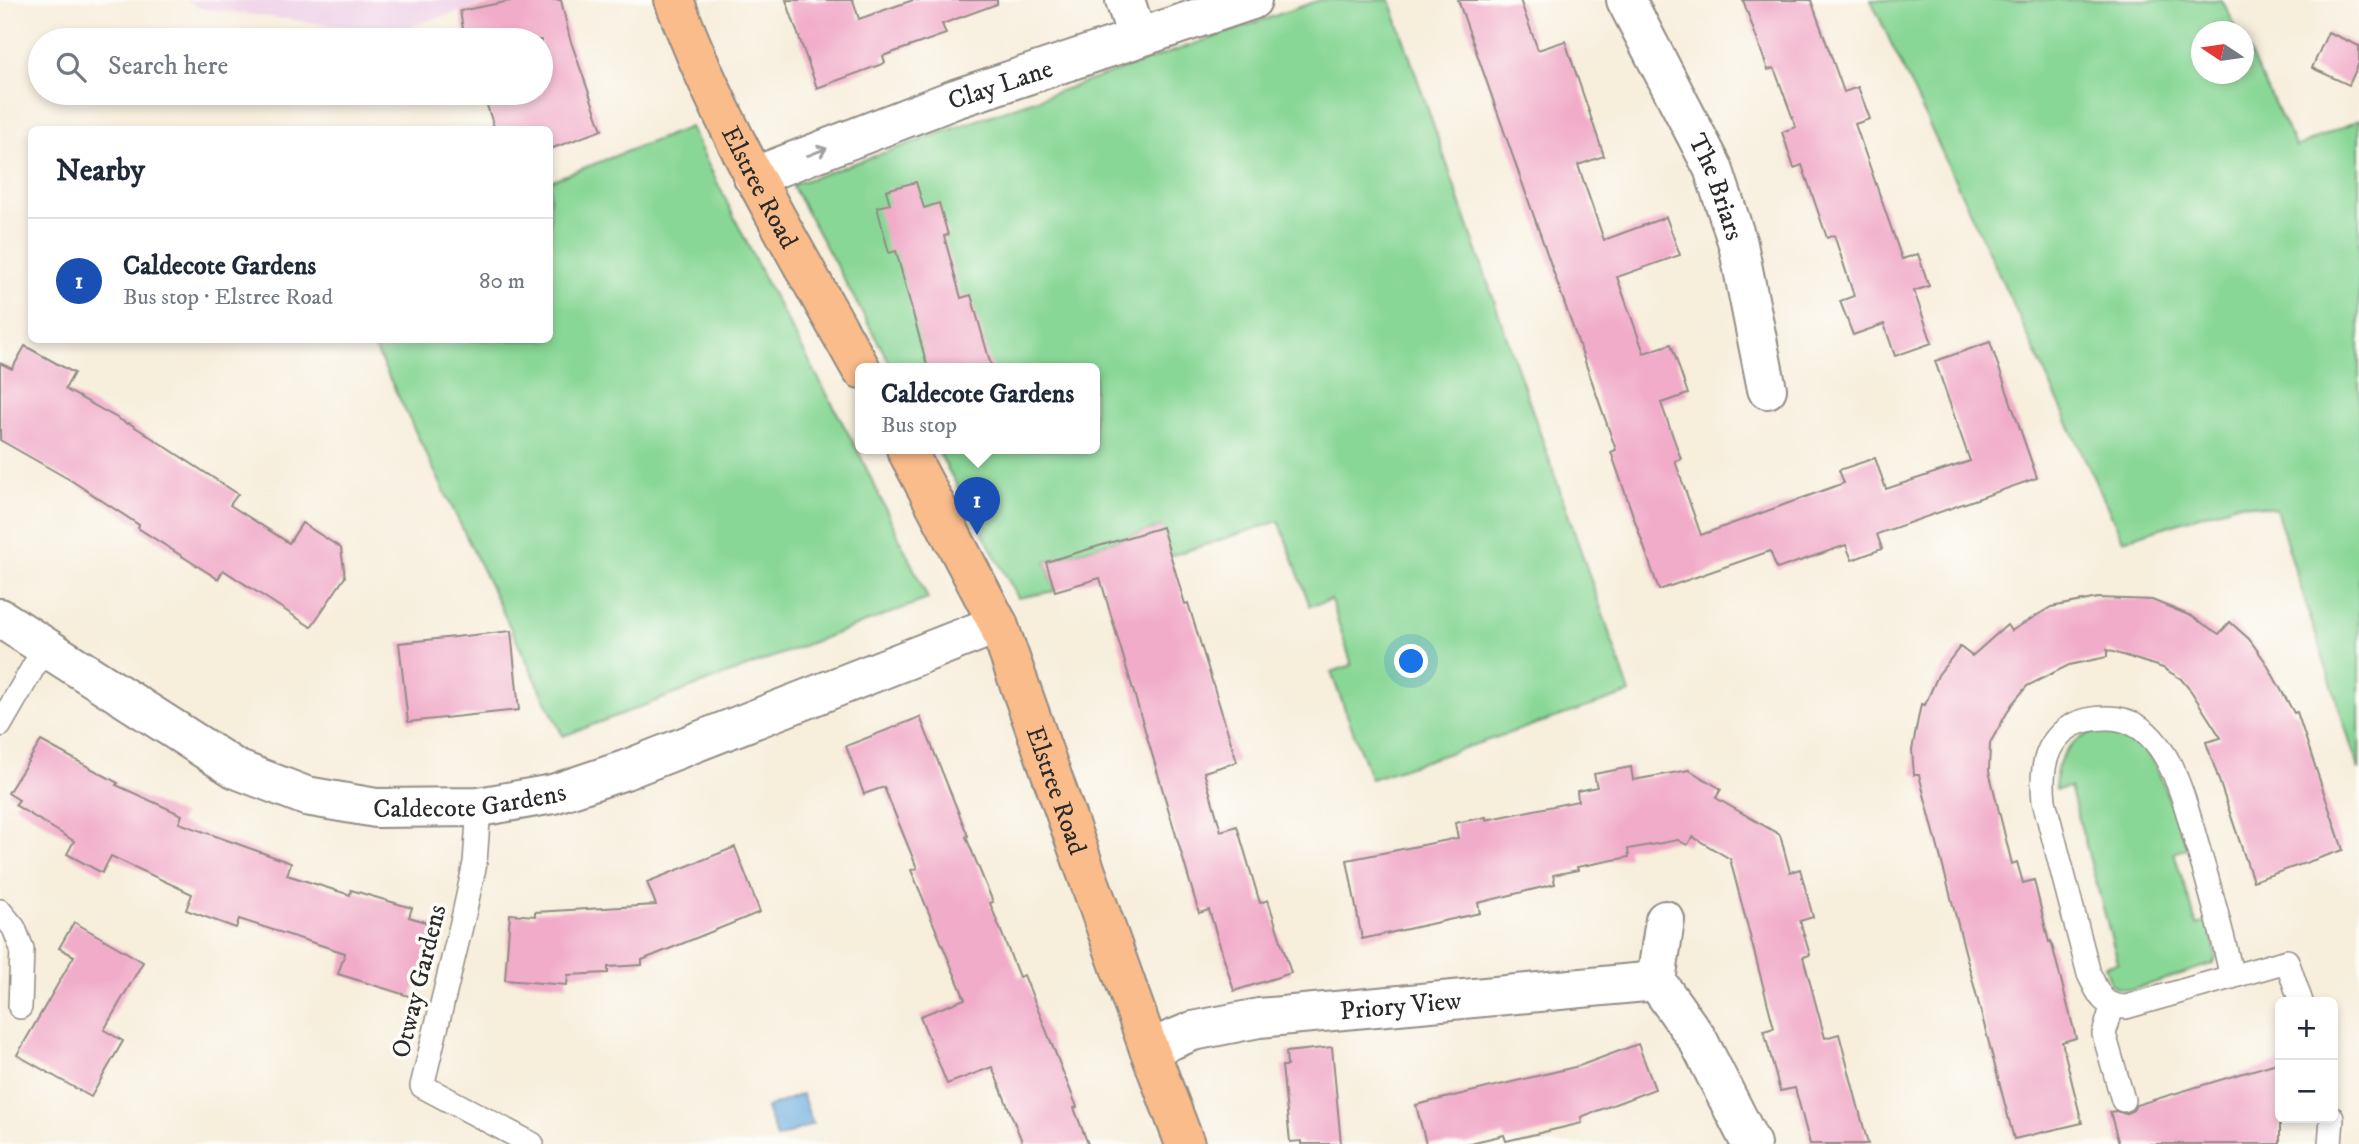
<!DOCTYPE html>
<html lang="en">
<head>
<meta charset="utf-8">
<style>
	:root { --surface:#fff; --page:#f2f2f3; --text:#1f2937; --muted:#747a83; --line:#e0e1e3; --accent:#b45309 }
	body { margin:0; font-family:"IM FELL DW Pica",serif; background:var(--page); color:var(--text) }
	.controls { position:absolute; right:21px; bottom:21px; display:grid; overflow:hidden; border-radius:10px; box-shadow:0 4px 10px #0003 }
	.controls button { width:63px; height:63px; display:grid; place-items:center; padding:0; border:0; border-bottom:2px solid var(--line); background:var(--surface); color:var(--text); font:35px sans-serif }
	.compass { position:absolute; left:2191px; top:21px; width:63px; height:63px; border-radius:50%; background:var(--surface); box-shadow:0 4px 10px #0003; rotate:283deg }
	.you { position:absolute; left:1412px; top:662px; width:24px; height:24px; margin:-18px; border:5px solid #fff; border-radius:50%; background:#1a73e8; box-shadow:0 0 0 10px #1a73e833 }
	.badge { display:grid; place-items:center; width:46px; height:46px; border-radius:50%; background:var(--accent); color:#fff; font-size:23px; font-weight:700 }
	.pin { position:absolute; translate:-50% -58px; filter:drop-shadow(0 2px 4px #0008) }
	.pin::after { content:''; position:absolute; top:37px; width:24px; height:21px; background:inherit; clip-path:polygon(0 0,100% 0,50% 100%) }
	.popup { position:absolute; left:855px; top:363px; width:245px; height:91px; box-sizing:border-box; display:grid; place-content:center; border-radius:10px; background:var(--surface); filter:drop-shadow(0 2px 5px #0005); font-size:23px; white-space:nowrap; color:var(--muted) }
	.popup b { font-size:26px; color:var(--text) }
	.popup::after { content:''; position:absolute; left:50%; top:100%; margin-left:-14px; border:14px solid transparent; border-top-color:var(--surface) }
	.list { margin:0; padding:0; list-style:none }
	h2 { display:flex; justify-content:space-between; align-items:center; height:91px; margin:0; padding:0 28px; font-size:30px }
	h2 small { font-size:23px; font-weight:400; color:var(--muted) }
	.list li { display:grid; grid-template-columns:46px 1fr auto; gap:21px; align-items:center; box-sizing:border-box; height:126px; padding:0 28px; border-top:2px solid var(--line) }
	.list b { display:block; font-size:26px; white-space:nowrap }
	.list p { margin:0; font-size:23px; white-space:nowrap; color:var(--muted) }
	.list em { font-size:23px; font-style:normal; color:var(--muted) }
	.icon { flex:none; width:38px; height:38px; fill:none; stroke:currentColor; stroke-width:2; stroke-linecap:round; stroke-linejoin:round }
	.map { position:relative; flex:none; width:2359px; height:1144px; overflow:hidden }
	.search { position:absolute; background:var(--surface); box-shadow:0 4px 10px #0003; left:28px; top:28px; width:525px; height:77px; display:flex; align-items:center; gap:18px; box-sizing:border-box; padding:0 24px; border-radius:38px; color:var(--muted); font-size:26px }
	.panel { position:absolute; background:var(--surface); box-shadow:0 4px 10px #0003; left:28px; top:126px; width:525px; height:217px; border-radius:10px }
	.map>svg:first-child { display:block }
	.built { fill:#eed0e7 }
	.green { fill:#89d796; stroke:#5a8160; stroke-width:2 }
	.water { fill:#69abde; stroke:#4a6b84; stroke-width:2 }
	.building { fill:#f1acc9 }
	.lines { fill:none; stroke-linecap:round; stroke-linejoin:round }
	.lane-casing { stroke:#918c84; stroke-width:26 }
	.street-casing { stroke:#918c84; stroke-width:42 }
	.primary-casing { stroke:#918c84; stroke-width:42 }
	.lane { stroke:#fff; stroke-width:23 }
	.street { stroke:#fff; stroke-width:38 }
	.primary { stroke:#fabc8b; stroke-width:38 }
	.oneway { stroke:#a0a0a0 }
	.labels { text-anchor:middle; stroke-width:7; stroke-linejoin:round; paint-order:stroke }
	.street-label { font-size:26px; fill:#2b2b2b; stroke:#fdfcf7 }
</style>
</head>
<body>
<div class="map">
<svg width="2359" height="1144" viewBox="0 0 2359 1144">
	<rect width="100%" height="100%" fill="#fdfcf7"/>
	<filter id="ink" filterUnits="userSpaceOnUse"><feTurbulence type="fractalNoise" baseFrequency=".0143" numOctaves="2"/><feDisplacementMap in="SourceGraphic" scale="14" xChannelSelector="R" yChannelSelector="G"/><feConvolveMatrix kernelMatrix="1 2 1 2 8 2 1 2 1" color-interpolation-filters="sRGB"/></filter>
	<filter id="wash" filterUnits="userSpaceOnUse"><feTurbulence type="fractalNoise" baseFrequency=".00686" numOctaves="4" result="noise"/><feDisplacementMap in="SourceGraphic" scale="28" xChannelSelector="R" yChannelSelector="G"/><feGaussianBlur stdDeviation="1.57" result="paint"/><feColorMatrix in="noise" values="0 0 0 0 0 0 0 0 0 0 0 0 0 0 0 0 0 1.4 0 .05"/><feComposite in="paint" operator="in"/></filter>
	<g filter="url(#wash)">
		<rect width="100%" height="100%" fill="#f7eedc"/>
		<!-- built -->
		<path class="built" d="M186,0H494L392,33L200,8Z"/>
		<!-- green -->
		<g class="green">
			<path d="M1320,0H1390L1630,693L1371,779L1331,672L1352,665L1331,600L1310,606L1279,521L1170,556L1161,527L1046,562L1055,591L1018,598L937,449H1094V369H893L792,185Z"/>
			<path d="M1871,0H2222L2238,31L2202,32V74H2244V42L2296,147L2359,120V771L2276,509L2240,503L2123,540Z"/>
			<path d="M690,127L766,282L860,455L928,599L563,736L371,340H550V181Z"/>
			<path d="M2095,731C2141,731 2152,752 2166,792C2173,811 2180,829 2187,848L2174,853L2197,925L2210,921L2216,958L2212,964L2132,990L2115,987L2110,982L2105,966L2118,962L2070,787L2056,790C2053,761 2068,741 2095,731Z"/>
		</g>
		<!-- water -->
		<path class="water" d="M802,1094L813,1124L777,1138L766,1108Z"/>
		<g id="blocks">
			<!-- building -->
			<g class="building">
				<path d="M515,0H561L570,39L602,130L550,149V130H495L483,93H541V40H465L460,11Z"/>
				<path d="M786,0H853L859,19L913,0H997V4L942,24L946,34L883,56L885,63L817,88Z"/>
				<path d="M1458,0H1520L1538,50L1565,41L1604,156L1578,165L1604,240L1666,217L1680,255L1617,277L1644,353L1671,344L1688,394L1661,403L1681,459L1675,461L1701,535L1844,483L1839,470L1875,458L1886,489L1970,461L1935,361L1990,342L2037,478L1877,534L1882,549L1852,560L1846,545L1777,569L1770,551L1659,590L1611,452L1616,450Z"/>
				<path d="M1743,0H1811L1844,92L1858,87L1870,119L1855,124L1902,259L1918,254L1929,286L1914,291L1932,343L1895,356L1884,324L1853,335L1840,301L1854,296L1834,235L1827,238L1802,165L1794,168L1782,132L1796,127L1774,68L1768,70Z"/>
				<path d="M2328,32L2359,46V63L2349,85L2312,68Z"/>
				<path d="M916,182L924,208L939,203L948,235L944,236L961,298L971,295L992,369H928L896,251L889,253L877,207L890,204L886,190Z"/>
				<path d="M25,346L74,373L65,389L128,424L129,423L238,494L230,505L289,543L302,523L341,548L345,577L311,627L223,570L218,579L138,528L139,525L72,481L0,440V363L12,369Z"/>
				<path d="M1162,527L1185,604L1188,603L1237,762L1204,772L1221,831L1237,826L1260,903L1268,900L1291,973L1234,991L1209,910L1199,913L1100,578L1055,591L1046,562Z"/>
				<path d="M2098,598L2152,600L2191,616L2219,634L2230,622L2249,639L2265,661L2294,713L2297,712L2343,850L2253,881L2206,742L2221,738L2191,691L2181,679L2163,668L2107,650V657L2069,665L2027,686L2012,704L1990,743L1989,771L2012,864L2017,862L2023,883L2034,880L2049,942L2051,941L2076,1038L2062,1042L2082,1123L2014,1139L1919,775H1914L1912,750L1921,704L1925,705L1938,675L1960,647L1972,656L2007,625L2011,631L2051,607Z"/>
				<path d="M511,631L519,710L408,722L399,643Z"/>
				<path d="M920,717L968,836L966,837L993,902L990,903L1019,977L1024,975L1077,1107L1074,1108L1088,1144H1023L992,1067L947,1084L920,1016L965,999L911,870L917,868L884,787L864,794L846,746Z"/>
				<path d="M41,741L118,783L116,785L182,815L179,823L291,863L287,875L350,895L351,890L412,908L409,917L435,925L412,997L338,974L345,953L239,919L236,928L186,910L192,894L111,856L102,873L67,854L74,841L15,805L19,800L8,793Z"/>
				<path d="M1631,767L1633,780L1689,770L1721,789L1716,798L1780,835L1790,872L1800,869L1813,917L1800,921L1810,955L1803,957L1825,1038L1839,1034L1868,1144H1810L1795,1088L1780,1091L1764,1031L1774,1028L1730,859L1693,837L1687,845L1678,840L1628,849L1629,857L1577,867L1578,870L1553,875L1555,884L1478,903L1480,913L1362,939L1347,860L1458,838L1455,823L1486,817V820L1578,801L1577,791L1597,787L1594,774Z"/>
				<path d="M735,847L760,912L642,960V965L608,967V973L568,975L567,985L505,980L510,914L535,916V912L656,905L647,882Z"/>
				<path d="M74,922L143,962L104,1030L123,1041L91,1097L17,1055L74,956L59,948Z"/>
				<path d="M1638,1044L1655,1089L1581,1117L1582,1123L1506,1141L1504,1135L1466,1144H1426L1416,1105L1579,1066Z"/>
				<path d="M1332,1047L1341,1144H1301V1141L1290,1142L1282,1066H1287L1286,1052Z"/>
				<path d="M2280,1062V1144H2119L2110,1112L2115,1111L2126,1114L2133,1110L2136,1105Z"/>
			</g>
		</g>
	</g>
	<g filter="url(#ink)">
		<use href="#blocks" fill-opacity="0" stroke="#918c84" stroke-width="2"/>
		<g class="lines">
			<!-- lane casing -->
			<g class="lane-casing">
				<g id="lane">
					<path d="M0,725L45,647"/>
					<path d="M479,807L475,863L464,914L422,1086L532,1144"/>
					<path d="M0,911L14,928L22,949L20,1007"/>
					<path d="M2232,977C2222,933 2211,891 2198,848C2184,802 2168,717 2107,718C2094,718 2082,720 2071,726C2043,743 2041,773 2044,801L2089,974C2099,994 2101,1006 2126,1007L2287,961L2301,1002"/>
					<path d="M2112,1007L2104,1034L2123,1100"/>
					<path d="M2330,1144L2332,1118"/>
				</g>
			</g>
			<!-- street casing -->
			<g class="street-casing">
				<g id="street">
					<path d="M1125,0L1137,37"/>
					<path id="s1" d="M1626,0L1713,168L1738,244L1767,389"/>
					<path id="s2" d="M753,177L955,99L1252,0"/>
					<path id="s3" d="M0,618L236,769L306,796L376,808L479,807L553,794L625,770L998,624"/>
					<path d="M1665,920L1656,981L1698,1040L1751,1144"/>
					<path id="s4" d="M1149,1049L1193,1031L1259,1018L1656,981"/>
				</g>
			</g>
			<!-- primary casing -->
			<g class="primary-casing">
				<g id="primary">
					<path id="s5" d="M674,0C722,130 794,249 861,369"/>
					<path id="s6" d="M906,449L998,624L1149,1049L1185,1144"/>
				</g>
			</g>
			<!-- lane -->
			<use href="#lane" class="lane"/>
			<!-- street -->
			<use href="#street" class="street"/>
			<!-- primary -->
			<use href="#primary" class="primary"/>
		</g>
		<!-- one-way arrows -->
		<defs><path id="oneway-shaft" d="M-6 0H5M1.5-3L5.5 0L1.5 3" fill="none" stroke-width="1.6" stroke-linecap="round" stroke-linejoin="round" transform="scale(1.75)"/></defs>
		<use class="oneway" href="#oneway-shaft" transform="translate(817 152) rotate(-21)"/>
	</g>
	<g class="labels">
		<!-- street labels -->
		<g class="street-label">
			<text dy="9" stroke="none"><textPath href="#s2" startOffset="264">Clay Lane</textPath></text>
			<text dy="9" stroke="none"><textPath href="#s5" startOffset="206">Elstree Road</textPath></text>
			<text dy="9" stroke="none"><textPath href="#s1" startOffset="208">The Briars</textPath></text>
			<text dy="9" stroke="none"><textPath href="#s6" startOffset="374">Elstree Road</textPath></text>
			<text dy="9" stroke="none"><textPath href="#s3" startOffset="520">Caldecote Gardens</textPath></text>
			<text transform="translate(418 981) rotate(-76)" y="9">Otway Gardens</text>
			<text dy="9" stroke="none"><textPath href="#s4" startOffset="257">Priory View</textPath></text>
		</g>
	</g>
</svg>
<div class="controls">
<button>+</button>
<button>−</button>
</div>
<svg class="compass" viewBox="-18 -18 36 36"><path d="M0-13l5 13h-10z" fill="#e53935"/><path d="M0 13l5-13h-10z" fill="#747a83"/></svg>
<div class="you"></div>
<div class="pin badge" style="left:977px;top:535px;background:#1a4fb4">1</div>
<div class="popup"><b>Caldecote Gardens</b>Bus stop</div>
<div class="search"><svg class="icon" aria-label="search" viewBox="0 0 24 24"><circle cx="10" cy="10" r="6"/><path d="M15 15l6 6"/></svg>Search here</div>
<section class="panel">
<h2>Nearby<small></small></h2>
<ul class="list">
<li><span class="badge" style="background:#1a4fb4">1</span><div><b>Caldecote Gardens</b><p>Bus stop · Elstree Road</p></div><em>80 m</em></li>
</ul>
</section>
</div>
</body>
</html>
